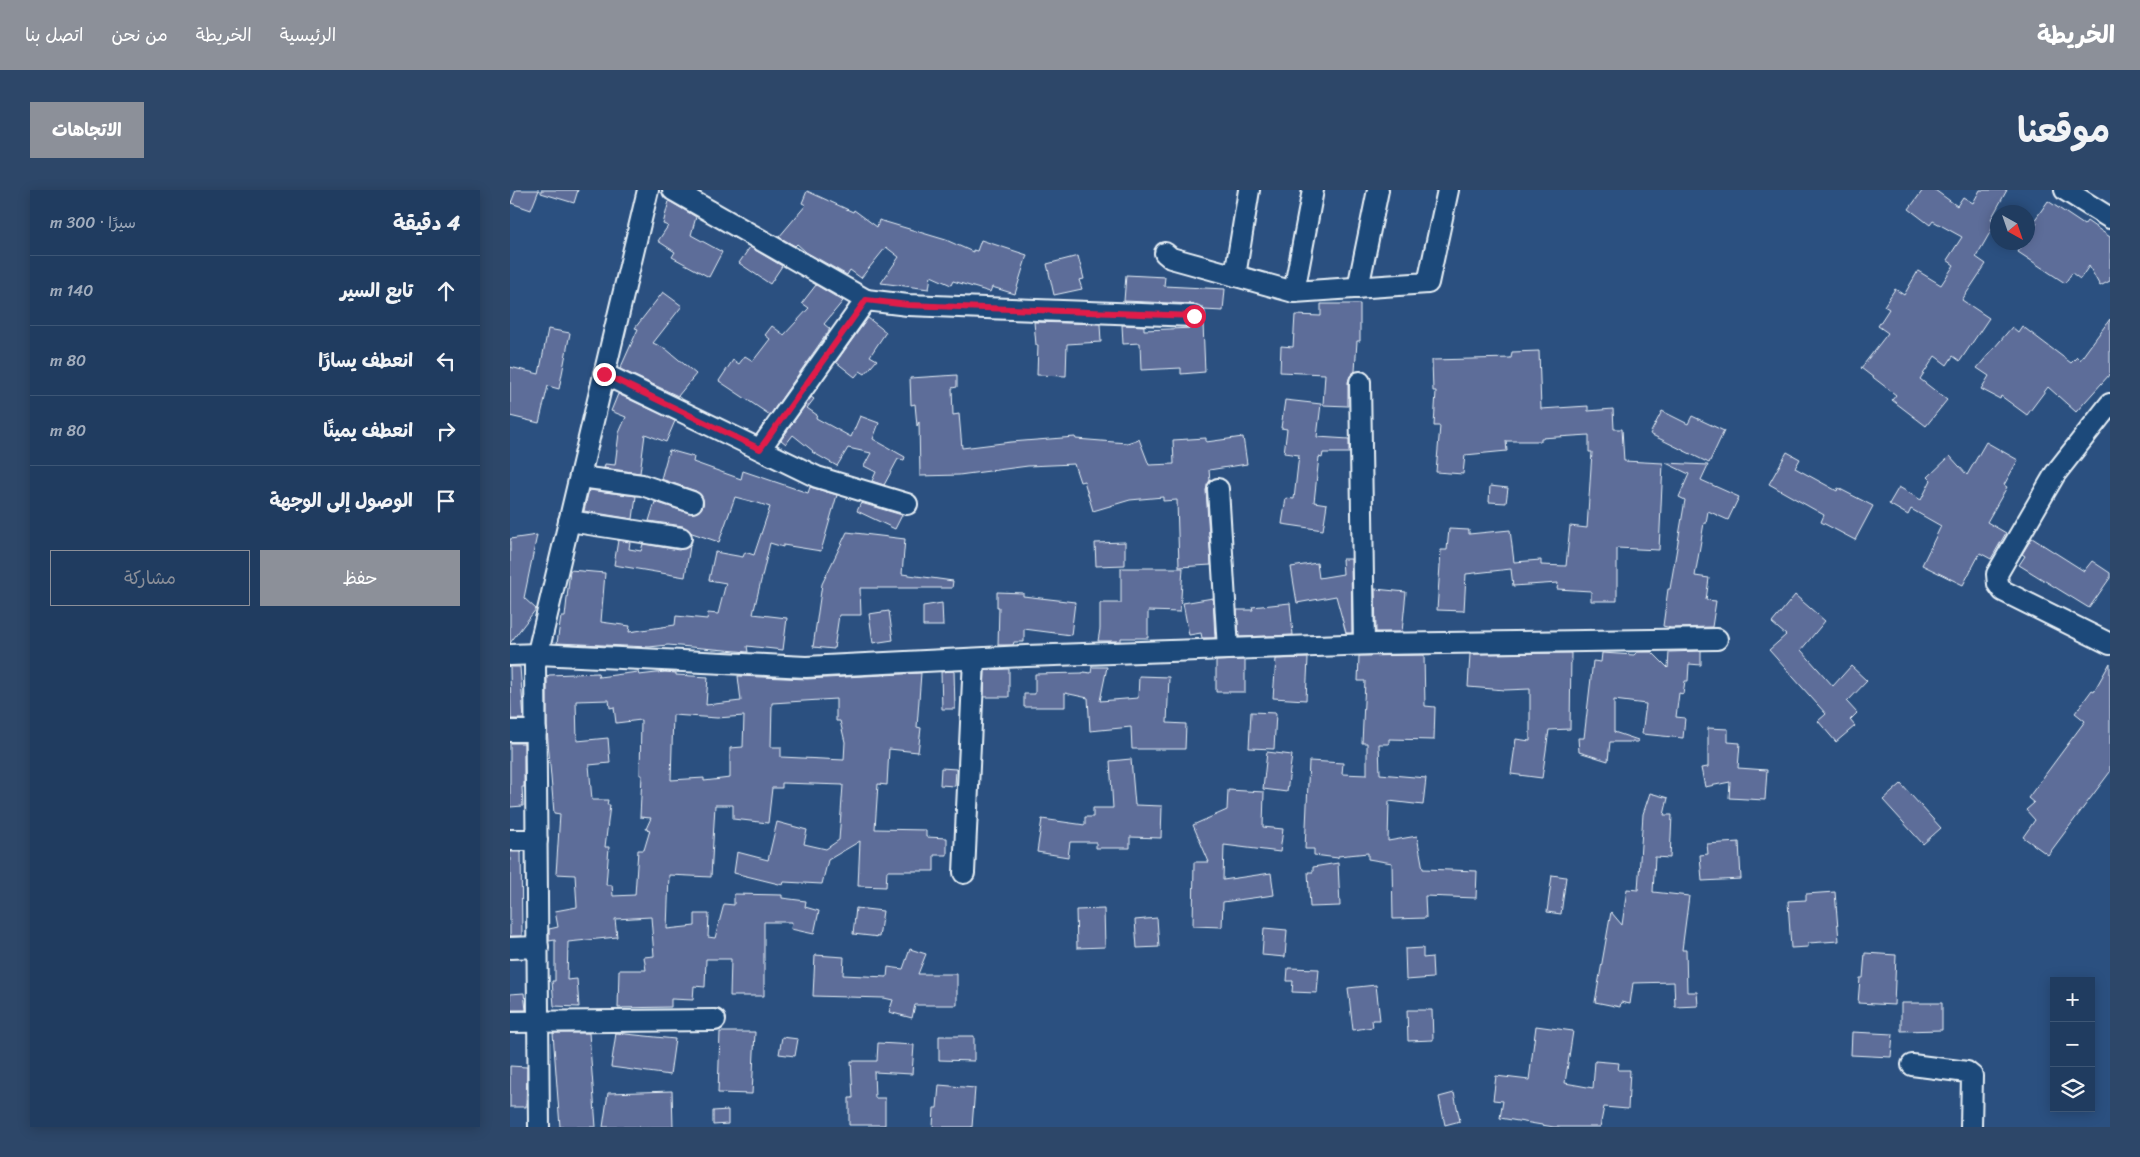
<!DOCTYPE html>
<html lang="ar">
<head>
<meta charset="utf-8">
<style>
	:root { --surface:#203c60; --page:#2d4769; --text:#f1f3f6; --muted:#a2adbd; --line:#3d5675; --accent:#8c9099 }
	body { margin:0; font-family:Sriracha,"Playpen Sans Arabic",sans-serif; background:var(--page); color:var(--text); direction:rtl }
	.controls { position:absolute; right:15px; bottom:15px; display:grid; overflow:hidden; border-radius:0px; box-shadow:0 2px 12px #0003 }
	.controls button { width:45px; height:45px; display:grid; place-items:center; padding:0; border:0; border-bottom:1px solid var(--line); background:var(--surface); color:var(--text); font:25px sans-serif }
	.compass { position:absolute; left:1480px; top:15px; width:45px; height:45px; border-radius:50%; background:var(--surface); box-shadow:0 2px 12px #0003; rotate:140deg }
	.stop { position:absolute; width:15px; height:15px; margin:-11px; border:4px solid #e11d48; border-radius:50%; background:#fff }
	.stop.end { background:#e11d48; border-color:#fff; box-shadow:0 1px 5px #0008 }
	.list { margin:0; padding:0; list-style:none }
	h2 { display:flex; justify-content:space-between; align-items:center; height:65px; margin:0; padding:0 20px; font-size:21px }
	h2 small { font-size:16px; font-weight:400; color:var(--muted) }
	.list li { display:grid; grid-template-columns:32px 1fr auto; gap:15px; align-items:center; box-sizing:border-box; height:70px; padding:0 20px; border-top:1px solid var(--line) }
	.list b { display:block; font-size:19px; white-space:nowrap }
	.list em { font-size:16px; font-style:normal; color:var(--muted) }
	.actions { display:flex; gap:10px; padding:15px 20px }
	.actions a { flex:1; padding:11px 0; border:1px solid var(--accent); border-radius:0px; text-align:center; font-size:18px; color:var(--accent) }
	.actions .main { background:var(--accent); color:#fff }
	.icon { flex:none; width:28px; height:28px; fill:none; stroke:currentColor; stroke-width:2; stroke-linecap:round; stroke-linejoin:round }
	.map { position:relative; flex:none; width:1600px; height:937px; overflow:hidden; direction:ltr; border-radius:0px }
	header { display:flex; align-items:center; gap:30px; box-sizing:border-box; height:70px; padding:0 25px; background:var(--accent); color:#fff }
	header strong { font-size:24px }
	nav { display:flex; gap:28px; margin-inline-start:auto; font-size:18px }
	.intro { display:flex; align-items:center; justify-content:space-between; box-sizing:border-box; height:120px; padding:0 30px }
	h1 { margin:0; font-size:35px }
	.button { padding:12px 22px; border-radius:0px; background:var(--accent); color:#fff; font-size:18px; font-weight:700 }
	main { display:flex; gap:30px; padding:0 30px }
	aside { flex:1; background:var(--surface); border-radius:0px; box-shadow:0 2px 12px #0003 }
	.map>svg:first-child { display:block }
	.building { fill:#5d6d99; stroke:#e8f1f8; fill-rule:evenodd }
	.lines { fill:none; stroke-linecap:round; stroke-linejoin:round }
	.minor-casing { stroke:#e8f1f8; stroke-width:24 }
	.minor { stroke:#1f4a7a; stroke-width:20 }
	.route { stroke:#e11d48; stroke-width:6 }
</style>
</head>
<body>
<header>
<strong>الخريطة</strong>
<nav><a>الرئيسية</a><a>الخريطة</a><a>من نحن</a><a>اتصل بنا</a></nav>
</header>
<div class="intro"><h1>موقعنا</h1><a class="button">الاتجاهات</a></div>
<main>
<div class="map">
<svg width="1600" height="937" viewBox="0 0 1600 937">
	<rect width="100%" height="100%" fill="#2b5080"/>
	<filter id="ink" filterUnits="userSpaceOnUse"><feTurbulence type="fractalNoise" baseFrequency=".02" numOctaves="2"/><feDisplacementMap in="SourceGraphic" scale="10" xChannelSelector="R" yChannelSelector="G"/><feConvolveMatrix kernelMatrix="1 2 1 2 8 2 1 2 1" color-interpolation-filters="sRGB"/></filter>
	<g filter="url(#ink)">
		<!-- building -->
		<g class="building">
			<path d="M6,0H29L21,20L1,13Z"/>
			<path d="M31,0H68L64,13L31,3Z"/>
			<path d="M1413,0H1425L1447,16L1453,7L1463,13L1470,0H1497L1481,29L1486,32L1466,67L1476,74L1452,110L1479,128L1450,171L1443,166L1437,175L1425,166L1410,189L1437,210L1416,236L1382,210L1386,205L1351,178L1378,143L1368,136L1379,119L1374,116L1385,99L1394,105L1408,81L1431,95L1444,75L1437,70L1452,47L1423,31L1420,35L1399,19Z"/>
			<path d="M297,1L343,22L344,20L367,37L369,30L436,50L463,62V60L467,61L471,50L517,65L505,104L482,97L480,102L443,91L441,95L421,86L419,99L371,93L389,67L376,57L351,88L340,80L337,85L296,62L287,54L285,56L269,47L296,15L292,13Z"/>
			<path d="M159,11L186,27L181,45L212,62L199,87L162,67L165,62L148,51L158,36L153,34Z"/>
			<path d="M1538,11L1574,35L1577,31L1600,47V91L1590,96L1579,76L1570,89L1562,83L1555,93L1508,62L1514,52H1518V48L1527,33L1524,31Z"/>
			<path d="M240,57L272,76L260,94L229,73Z"/>
			<path d="M568,66L574,89L569,90L572,99L544,105L537,74Z"/>
			<path d="M616,85L655,87L654,96L715,99L713,121L694,120L684,114L614,111Z"/>
			<path d="M306,95L333,111L314,134L320,139L260,225L209,191L223,170L229,174L235,166L243,171L260,149L255,145L262,136L274,145L299,118L292,113Z"/>
			<path d="M153,102L172,116L143,153L156,159L186,184L168,206L110,179L128,139L125,138Z"/>
			<path d="M811,114H850V151H847L845,181L840,186L838,192V216L813,215L815,184L770,182L771,156L783,157L785,125L811,126Z"/>
			<path d="M358,128L376,142L360,166L367,170L355,184L350,181L345,187L326,172Z"/>
			<path d="M1600,129V184L1566,222L1538,197L1517,225L1491,206L1490,209L1471,199L1479,186L1467,178L1502,137L1508,142L1512,136L1561,173L1567,167L1570,170Z"/>
			<path d="M524,132L590,134L591,152L557,154L556,186L527,185L528,155H526Z"/>
			<path d="M693,133L695,182L671,184V178L631,180L630,153L613,154L612,135L634,136V140L684,138Z"/>
			<path d="M38,139L60,143L49,199L38,196L29,233L0,226V177L29,184Z"/>
			<path d="M1029,161L1031,219L1078,216V221L1103,219L1104,239H1112L1114,271L1153,273L1149,360L1107,358V411H1081V401L1047,399L1048,393L1003,396L1001,379L956,384L954,421L927,420L931,360H937L939,339L959,340V344L1000,340L1004,372L1031,370V375L1056,376L1060,336L1077,338L1082,262H1079V245L1031,248V251H996L997,261L955,265L953,284L926,282L930,236H924L926,201H923L922,170L1001,168L1002,162Z"/>
			<path d="M447,185V197L442,198L443,225L449,224L452,258L501,252L565,247L566,249L617,253L629,249L639,275L664,274L663,250L696,248V252L733,247L737,274L699,280L700,291L696,300L701,375L669,377L667,310L653,311V307L620,310L583,321L574,291L570,292L564,274L518,276L449,285L410,286L409,232L407,236L405,214L401,215L400,188Z"/>
			<path d="M108,204L165,231L156,252L135,244L130,283L94,278L95,274L105,275L109,243L116,227L101,221Z"/>
			<path d="M301,207L304,209L297,218L307,225L306,228L341,247L350,226L369,233L363,249L395,267L394,270L388,269L374,295L362,291L366,282L354,276L361,263L338,258L327,276L302,262L303,261L283,245L276,254L271,250Z"/>
			<path d="M775,210L811,214L807,247L839,249V263H813L812,268L809,267L804,312L817,314L813,340L772,334L776,308L784,309L789,265L774,263L777,239L771,238Z"/>
			<path d="M1152,221L1178,234L1182,226L1214,241L1199,273L1140,244Z"/>
			<path d="M1476,252L1508,270L1494,295L1497,297L1477,332L1496,343L1481,369L1470,363L1453,395L1412,375L1431,336L1401,319L1398,325L1379,314L1389,297L1411,310L1421,290L1418,287L1440,266L1457,285Z"/>
			<path d="M159,260L184,267L183,272L231,289L233,281L298,303L300,297L327,305L311,361L273,355V357L260,353L243,424L277,428L273,460L237,456L238,462L158,455L139,457L47,453L51,427H55L60,380L95,383L91,432L120,436L119,442L165,435L166,426L197,429L198,423L208,424L216,393L199,390L205,362L233,367L235,362L244,365L260,317L248,313L225,307L209,352L182,343L173,336L139,331L145,312L179,323L189,321L193,315V309L186,301L151,289Z"/>
			<path d="M1277,262L1290,269L1285,278L1327,301L1328,298L1363,316L1345,350L1311,332L1314,325L1259,294Z"/>
			<path d="M1156,273L1198,275L1191,290L1229,307L1218,330L1198,321L1196,333H1194L1185,386L1199,388L1196,410L1206,411L1202,437L1161,438L1153,436L1158,399H1160L1175,310L1169,307L1179,284Z"/>
			<path d="M980,296L998,298L996,313L979,312Z"/>
			<path d="M79,300L126,306L123,329L74,321Z"/>
			<path d="M351,313L392,325L385,339L347,321Z"/>
			<path d="M337,342L395,349L392,384L443,391L442,398H350L351,425H329L324,459L303,457L312,394Z"/>
			<path d="M27,345L14,408L26,419L0,453V349Z"/>
			<path d="M1522,348L1574,381L1582,371L1600,383V388L1579,418L1509,375L1515,366L1512,364Z"/>
			<path d="M108,350L120,352L119,359L131,361L133,354L169,360L180,356L175,387L104,375Z"/>
			<path d="M615,352V375L586,376L585,353Z"/>
			<path d="M832,369H841L842,443H836L826,406L787,413L781,377L807,373L809,388L833,384Z"/>
			<path d="M611,378H673L670,422L638,421V448H611V451H588L590,439V413H611Z"/>
			<path d="M865,399L896,402L892,442H866Z"/>
			<path d="M487,402L513,403V406L565,412L561,445L514,439V452H504L503,455H488L489,417H487Z"/>
			<path d="M1285,405L1315,431L1291,460L1323,496L1341,476L1357,491L1337,512L1347,523L1340,530L1345,536L1326,552L1308,531L1316,524L1259,460L1276,445L1262,433Z"/>
			<path d="M703,408L705,448H692L691,443L679,445L673,413Z"/>
			<path d="M432,413L433,436H413V416Z"/>
			<path d="M780,413L783,445L729,447L727,420H743L742,417Z"/>
			<path d="M379,421L383,450L363,453L359,424Z"/>
			<path d="M1191,461V475L1179,474L1178,491H1175L1173,504L1169,503L1166,527L1175,528L1173,548L1132,544L1136,514L1104,510V542L1128,550V552H1100L1098,571L1069,562L1068,548H1074L1083,471L1091,472L1092,463L1124,465L1127,462H1142L1158,478L1159,462Z"/>
			<path d="M1061,463L1060,539L1039,540L1032,588L1001,584L1006,549L1020,551V499L995,500L958,497L960,464Z"/>
			<path d="M914,465L915,516L925,517L924,550L879,549V554H869L870,584L916,588L913,615L879,611L878,651L907,646L913,679L967,681L966,708L915,706L916,728L883,729L882,673L858,669V663L828,666V668L804,665V659H795L799,571L833,573L832,584L857,585V553H852L855,491H848L849,466Z"/>
			<path d="M798,468L796,510L763,508L766,469Z"/>
			<path d="M735,470V502H706V471Z"/>
			<path d="M1600,473V582L1538,665L1513,647L1525,630L1516,620L1524,613L1518,608L1575,531L1565,523L1582,500L1584,501Z"/>
			<path d="M0,477H10L14,529H1Z"/>
			<path d="M582,477H597L590,511L628,508L629,486L659,487L657,533L676,534L675,559H622L621,537L580,541L578,508L555,503V517H514V504H525V484L573,483V482L581,483Z"/>
			<path d="M499,479V507H474L475,480Z"/>
			<path d="M444,481L445,519H432L431,482Z"/>
			<path d="M128,482L129,485L155,482L166,483V485L198,487L196,515L231,511L228,486L297,489L411,483L407,537L411,538L408,562L379,559L377,595L368,594L365,639L416,640V647L437,648V665H424V681H377L376,697L348,696L350,651L318,670L312,694L274,692L273,695L224,683L227,662L258,670L267,632L297,640L294,654L316,659L329,650L333,595L272,593V598H262L258,633L223,629V615H205L201,687L159,685L157,739L185,736V724H199L198,747L205,748L214,714L224,715V704L272,705V708L296,711L295,717L309,721L304,744L281,739L282,732H254V806H220L221,769H196L195,797L184,796L183,810L161,809V817L108,818L109,780H136L134,767L144,766L141,727L105,729L107,747L58,752L57,790L67,789L69,817L44,816L42,791H45V750L39,751V739L48,737L45,721L67,717L65,685L46,684L50,624L44,623L37,539V487L39,485L88,483L89,487ZM326,509V531H330L335,552L334,570L271,567V557H261L262,513ZM99,510L100,518L104,517L106,533L131,530L130,585H132L130,627L141,628L136,639L140,640L134,660H128L125,705L103,706L102,695H96L99,657H95L100,615H97L98,610H82L79,575L100,573L98,548L67,551L66,511ZM163,525L207,528L234,526L233,557L220,558V588L194,591V588L161,590Z"/>
			<path d="M741,522L766,523L764,559L739,558Z"/>
			<path d="M1198,538L1218,539V552L1230,553L1228,578L1257,580L1255,610L1219,608L1220,592L1195,597L1191,578L1198,577Z"/>
			<path d="M0,553H14V597H12L13,616L0,617Z"/>
			<path d="M757,562L782,565L777,602L753,599Z"/>
			<path d="M621,569L625,615L652,616L651,648L620,647V658H586V652H560L558,667L527,662L532,629L575,635V627H583V618H603L600,571Z"/>
			<path d="M431,578L446,579L445,596L430,595Z"/>
			<path d="M1391,594L1431,638L1413,654L1373,610Z"/>
			<path d="M718,600L754,602L753,637L773,639L770,662L714,655L713,690L761,683L764,705L713,712L712,737L683,736L684,672H699L683,635L717,620Z"/>
			<path d="M1140,603L1158,608L1154,625H1162L1160,668L1145,667L1143,702L1179,706L1172,760H1176L1177,802H1187L1188,816L1165,817L1164,792L1123,793L1120,814L1111,812L1110,817L1085,812L1101,722L1112,735L1117,699L1128,700L1133,624Z"/>
			<path d="M1229,652L1231,689L1192,691L1190,665L1198,664L1197,654Z"/>
			<path d="M0,662H11L12,746H0Z"/>
			<path d="M828,673L830,716L800,717L798,682H803V677Z"/>
			<path d="M1042,685L1056,687L1051,724L1037,722Z"/>
			<path d="M1325,702L1329,751L1298,753V757L1281,758L1278,711L1296,710V704Z"/>
			<path d="M346,718L373,721L369,747L343,744Z"/>
			<path d="M594,719L595,757L567,758L566,720Z"/>
			<path d="M647,728L649,757L627,758L625,730Z"/>
			<path d="M754,738L777,740L775,767L752,765Z"/>
			<path d="M913,758V768L922,767L923,788L896,790L895,759Z"/>
			<path d="M400,759L416,764L408,784H447V815H405L402,828L379,822L383,810L374,808L303,806L305,765L334,767L333,785L377,787L378,777L393,779Z"/>
			<path d="M1355,763L1386,765L1384,815L1348,813L1350,788H1353Z"/>
			<path d="M778,778L809,779L807,803L782,802L783,791H777Z"/>
			<path d="M866,795L870,830H862L863,837L843,840L838,798Z"/>
			<path d="M14,803L16,820H0V804Z"/>
			<path d="M1391,813H1432V840L1391,841Z"/>
			<path d="M897,820H922L923,850L898,851Z"/>
			<path d="M1026,836L1063,841L1055,893L1083,898L1085,871L1109,873L1108,880H1120L1118,919L1094,917L1090,937H1044L990,928L993,911L983,910L986,886L1019,890Z"/>
			<path d="M210,842H245L242,904L208,903Z"/>
			<path d="M1342,842L1383,844L1381,867L1341,865Z"/>
			<path d="M43,843H79L86,937H50Z"/>
			<path d="M106,843L165,849L160,885L101,877Z"/>
			<path d="M429,846H464V871L429,870Z"/>
			<path d="M272,847L288,849L285,866L269,864Z"/>
			<path d="M368,853L404,855L402,884L364,882L365,908H375V935H339V908H343L341,871H367Z"/>
			<path d="M0,876L17,877L16,917H0Z"/>
			<path d="M429,895L465,898L462,937H423L424,918H427Z"/>
			<path d="M162,901L163,937H93L98,903Z"/>
			<path d="M944,903L950,931L935,935L929,907Z"/>
			<path d="M218,920V934L203,935V921Z"/>
		</g>
		<g class="lines">
			<!-- minor casing -->
			<g class="minor-casing">
				<g id="minor">
					<path d="M163,0L356,110L250,259"/>
					<path d="M1555,0L1600,28"/>
					<path d="M655,63L661,68L784,102L918,93L938,0"/>
					<path d="M725,86L739,0"/>
					<path d="M848,98L868,0"/>
					<path d="M784,102L803,0"/>
					<path d="M356,110L398,115L684,126"/>
					<path d="M94,184L307,287L397,314"/>
					<path d="M850,192L854,454"/>
					<path d="M1600,214L1545,284L1487,384L1488,394L1493,401L1600,454"/>
					<path d="M70,287L132,295L182,312"/>
					<path d="M708,299L718,459"/>
					<path d="M59,331L171,348"/>
					<path d="M0,465L28,464L296,477L516,466L864,454L1207,449"/>
					<path d="M0,541H26"/>
					<path d="M0,650H27"/>
					<path d="M454,683L464,469"/>
					<path d="M0,758L28,757"/>
					<path d="M0,832L205,830"/>
					<path d="M1402,875L1457,882L1462,886L1461,937"/>
					<path d="M29,937L25,475L138,0"/>
				</g>
			</g>
			<!-- minor -->
			<use href="#minor" class="minor"/>
		</g>
	</g>
	<g class="lines" filter="url(#ink)">
		<!-- route -->
		<path class="route" d="M94,184L250,259L356,110L398,115L684,126"/>
	</g>
</svg>
<div class="controls">
<button>+</button>
<button>−</button>
<button><svg class="icon" aria-label="layers" viewBox="0 0 24 24"><path d="M12 4l9 5-9 5-9-5zM3 14l9 5 9-5"/></svg></button>
</div>
<svg class="compass" viewBox="-18 -18 36 36"><path d="M0-13l5 13h-10z" fill="#e53935"/><path d="M0 13l5-13h-10z" fill="#a2adbd"/></svg>
<div class="stop" style="left:684px;top:126px"></div>
<div class="stop end" style="left:94px;top:184px"></div>
</div>
<aside>
<h2>4 دقيقة<small>سيرًا · 300 m</small></h2>
<ul class="list">
<li><svg class="icon" aria-label="ahead" viewBox="0 0 24 24"><path d="M12 20V5M6 11l6-6 6 6"/></svg><div><b>تابع السير</b></div><em>140 m</em></li>
<li><svg class="icon" aria-label="left" viewBox="0 0 24 24"><path d="M17 20v-9H6M10 6l-5 5 5 5"/></svg><div><b>انعطف يسارًا</b></div><em>80 m</em></li>
<li><svg class="icon" aria-label="right" viewBox="0 0 24 24"><path d="M7 20v-9h11M14 6l5 5-5 5"/></svg><div><b>انعطف يمينًا</b></div><em>80 m</em></li>
<li><svg class="icon" aria-label="arrive" viewBox="0 0 24 24"><path d="M6 21V4h12l-3 4 3 4H6"/></svg><div><b>الوصول إلى الوجهة</b></div></li>
</ul>
<div class="actions"><a class="main">حفظ</a><a>مشاركة</a></div>
</aside>
</main>
</body>
</html>
